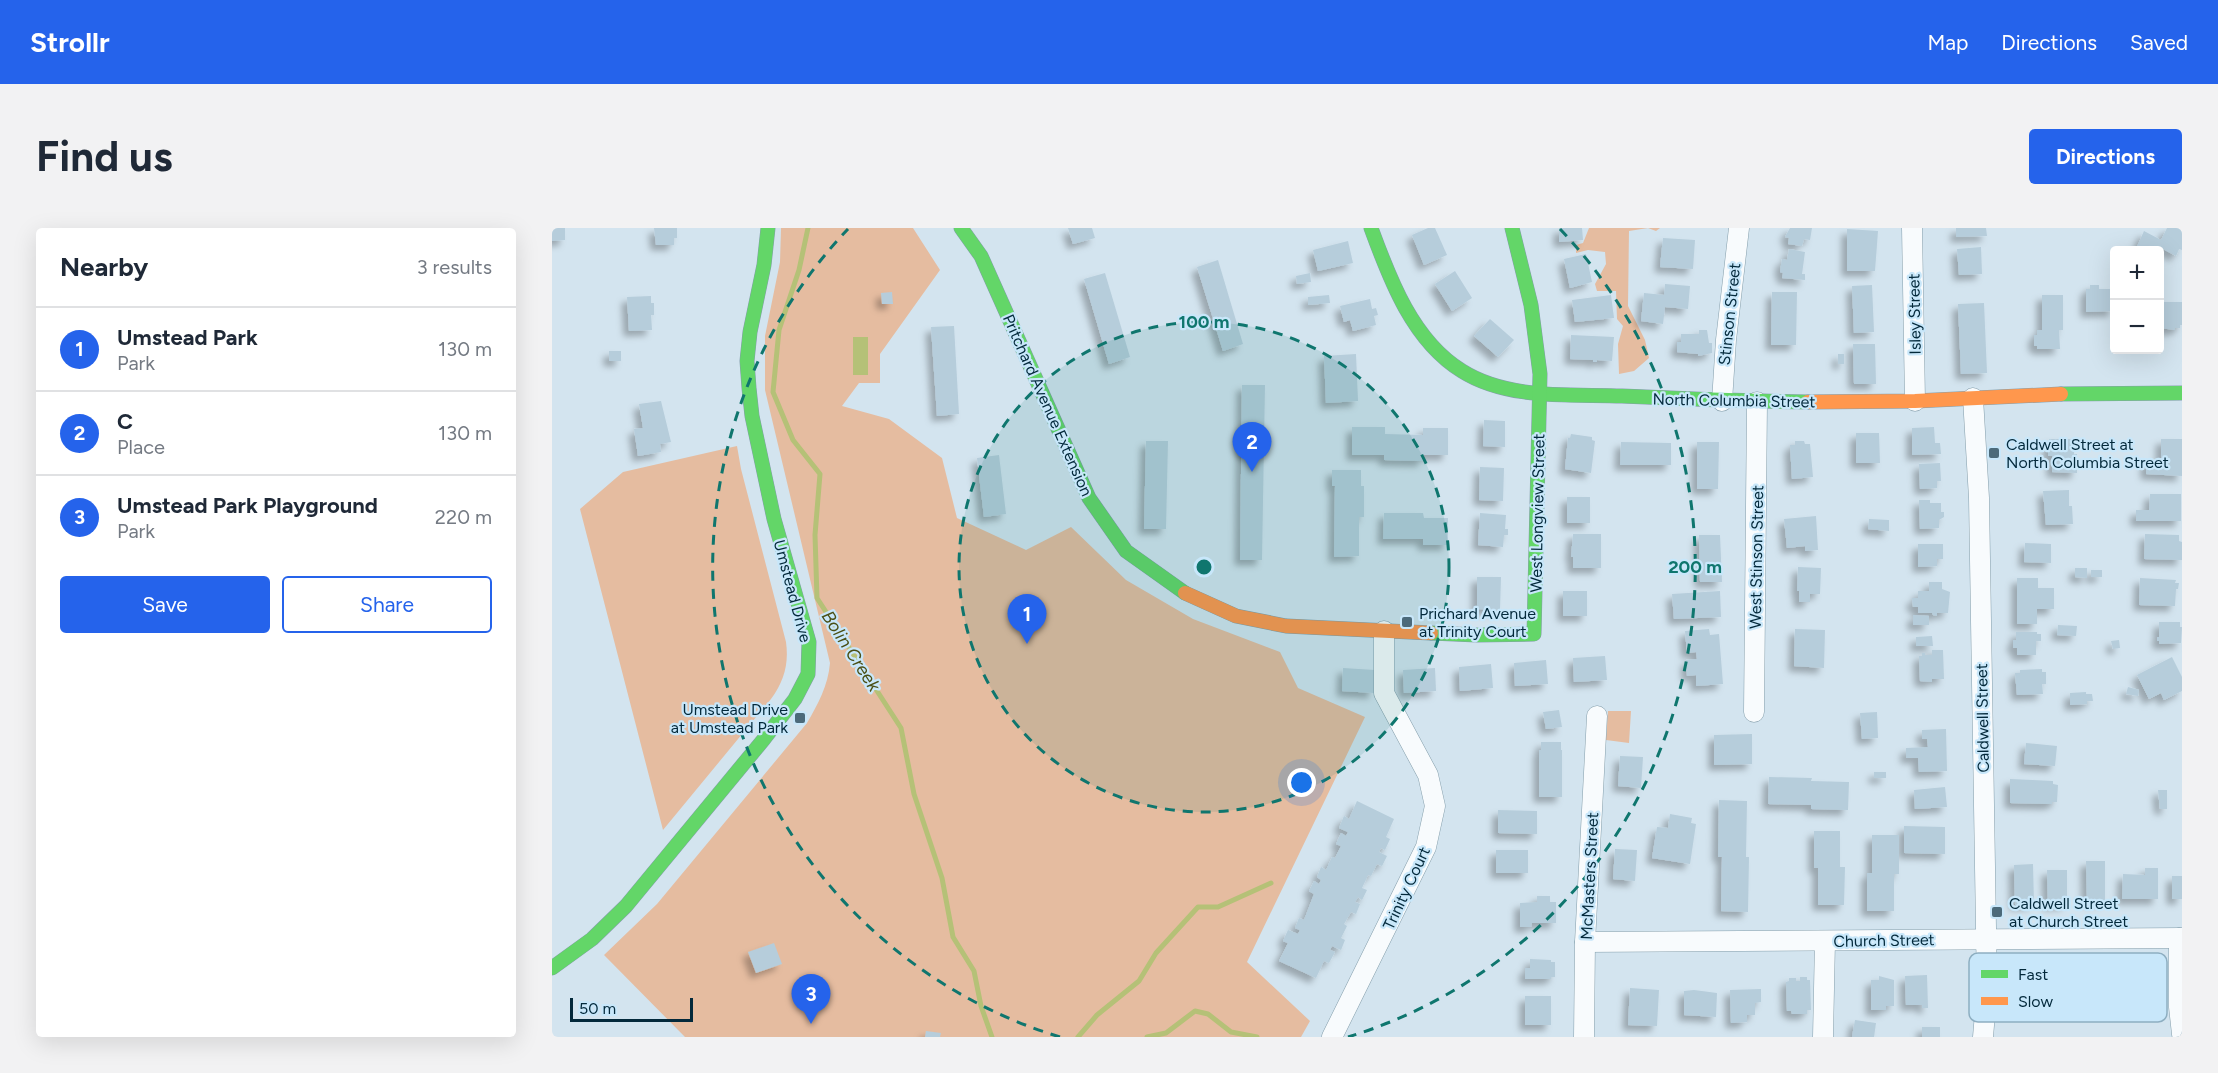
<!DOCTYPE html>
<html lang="en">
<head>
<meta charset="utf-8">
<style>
	:root { --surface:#fff; --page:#f2f2f3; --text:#1f2937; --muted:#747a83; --line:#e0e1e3; --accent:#2563eb }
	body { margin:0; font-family:Figtree,sans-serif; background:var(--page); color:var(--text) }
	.controls { position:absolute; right:18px; top:18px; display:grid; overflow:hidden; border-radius:6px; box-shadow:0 6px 24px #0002 }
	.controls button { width:54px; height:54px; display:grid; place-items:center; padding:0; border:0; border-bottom:2px solid var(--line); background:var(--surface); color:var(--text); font:30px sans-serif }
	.scale { position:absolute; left:18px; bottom:15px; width:123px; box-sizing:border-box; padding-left:6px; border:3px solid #03293b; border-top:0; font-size:16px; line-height:21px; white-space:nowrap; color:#03293b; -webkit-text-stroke:4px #c8e7fa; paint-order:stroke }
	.you { position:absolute; left:750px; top:555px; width:21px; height:21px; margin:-15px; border:4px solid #fff; border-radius:50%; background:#1a73e8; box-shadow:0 0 0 9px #1a73e833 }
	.badge { display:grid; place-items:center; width:39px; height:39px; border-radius:50%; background:var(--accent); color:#fff; font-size:20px; font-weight:700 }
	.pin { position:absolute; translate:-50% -50px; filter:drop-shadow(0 2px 3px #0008) }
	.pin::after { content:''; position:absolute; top:32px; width:21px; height:18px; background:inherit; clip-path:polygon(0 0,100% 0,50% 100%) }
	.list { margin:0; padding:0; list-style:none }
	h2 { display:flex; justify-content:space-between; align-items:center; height:78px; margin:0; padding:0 24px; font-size:26px }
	h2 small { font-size:20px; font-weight:400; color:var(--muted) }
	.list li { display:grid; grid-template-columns:39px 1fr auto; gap:18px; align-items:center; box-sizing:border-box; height:84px; padding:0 24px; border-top:2px solid var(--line) }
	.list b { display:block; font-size:22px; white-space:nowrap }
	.list p { margin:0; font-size:20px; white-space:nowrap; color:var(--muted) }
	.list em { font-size:20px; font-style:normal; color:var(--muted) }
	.actions { display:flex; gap:12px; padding:18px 24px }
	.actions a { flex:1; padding:14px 0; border:2px solid var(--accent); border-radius:6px; text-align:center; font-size:21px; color:var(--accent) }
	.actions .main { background:var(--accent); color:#fff }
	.map { position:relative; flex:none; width:1630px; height:809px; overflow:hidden; border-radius:6px }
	header { display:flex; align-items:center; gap:36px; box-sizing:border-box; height:84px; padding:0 30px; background:var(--accent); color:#fff }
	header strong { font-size:28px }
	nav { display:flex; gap:33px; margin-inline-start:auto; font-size:21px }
	.intro { display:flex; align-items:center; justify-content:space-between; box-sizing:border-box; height:144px; padding:0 36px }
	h1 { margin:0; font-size:42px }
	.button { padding:15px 27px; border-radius:6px; background:var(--accent); color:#fff; font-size:21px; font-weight:700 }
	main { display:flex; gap:36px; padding:0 36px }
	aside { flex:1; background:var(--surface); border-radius:6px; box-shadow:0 6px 24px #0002 }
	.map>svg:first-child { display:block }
	.green { fill:#e5bca0 }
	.water { fill:#b5c177 }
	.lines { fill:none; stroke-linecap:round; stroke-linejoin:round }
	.stream { stroke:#b5c177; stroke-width:5 }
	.building { fill:#b6cddb; filter:url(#shadow) }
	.street-casing { stroke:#849eab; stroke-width:21 }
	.fast-casing { stroke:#849eab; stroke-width:15 }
	.slow-casing { stroke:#849eab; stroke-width:15 }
	.street { stroke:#f8fbfd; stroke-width:20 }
	.fast { stroke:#63d668; stroke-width:14 }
	.slow { stroke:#ff974d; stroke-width:14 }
	.ring { fill:none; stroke:#0f766e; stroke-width:3; stroke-dasharray:10 8 }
	.poi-dot { fill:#4c6a7a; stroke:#c8e7fa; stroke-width:2 }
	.labels { text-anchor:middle; stroke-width:4.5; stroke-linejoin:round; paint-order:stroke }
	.street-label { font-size:16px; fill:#03293b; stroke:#c8e7fa }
	.poi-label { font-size:16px; fill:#03293b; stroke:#c8e7fa; text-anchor:start }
	.water-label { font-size:18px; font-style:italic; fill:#4a4f15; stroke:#c8e7fa }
	.key { fill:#c8e7fa; stroke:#8daec1; stroke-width:1.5 }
	.key-label { font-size:16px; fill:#03293b }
	.centre { fill:#0f766e; stroke:#c8e7fa; stroke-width:3 }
	.ring-label { font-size:18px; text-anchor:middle; font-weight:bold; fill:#0f766e; stroke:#c8e7fa; stroke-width:4.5; stroke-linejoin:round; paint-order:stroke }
</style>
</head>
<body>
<header>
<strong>Strollr</strong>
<nav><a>Map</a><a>Directions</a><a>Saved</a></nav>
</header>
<div class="intro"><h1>Find us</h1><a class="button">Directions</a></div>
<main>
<aside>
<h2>Nearby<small>3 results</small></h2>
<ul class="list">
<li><span class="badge">1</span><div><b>Umstead Park</b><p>Park</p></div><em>130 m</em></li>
<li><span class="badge">2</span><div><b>C</b><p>Place</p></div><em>130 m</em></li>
<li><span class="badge">3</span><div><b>Umstead Park Playground</b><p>Park</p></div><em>220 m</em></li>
</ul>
<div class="actions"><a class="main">Save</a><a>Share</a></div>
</aside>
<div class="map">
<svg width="1630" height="809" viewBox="0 0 1630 809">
	<defs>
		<filter id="shadow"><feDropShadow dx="-5.5" dy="5.5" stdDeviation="3" flood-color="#0004"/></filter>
	</defs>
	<rect width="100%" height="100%" fill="#d3e4ef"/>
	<!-- green -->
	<g class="green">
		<path d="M229,0H361L388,42L328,126V155H307L290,178L337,191L390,230L405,290L474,322L519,299L574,352L641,391L728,424L746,460L813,489L695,734L758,793L749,809H133L52,727L105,676L255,495C266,476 276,458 278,435L213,162V108L228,34Z"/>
		<path d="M1037,0H1108L1104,3L1096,0L1077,3L1076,78L1093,112L1097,130L1082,143L1067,146L1066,116L1071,98L1065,91L1064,63H1045L1043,56L1054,36L1053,24L1036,22L1024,25V17L1031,15Z"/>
		<path d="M185,218L189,241L234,414C237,436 232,453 219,471L111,602L28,281L71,244Z"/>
		<path d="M1056,483H1079L1077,515L1054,512Z"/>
	</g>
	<!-- water -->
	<rect class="water" x="301" y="109" width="15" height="38"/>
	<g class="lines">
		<!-- stream -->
		<g class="stream">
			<path d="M256,0L247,42L227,102L221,164L241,212L268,246L263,307L265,370L349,500L362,566L390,650L401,709L422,743L429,778L440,809"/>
			<path d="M526,809L545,787L587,753L604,725L646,679H666L719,655"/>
			<path d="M595,809L614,805L643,783L656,786L679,804L705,809"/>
		</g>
	</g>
	<!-- building -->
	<g class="building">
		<path d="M0,0H13V12L0,13Z"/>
		<path d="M102,0H125V10H122V17H104Z"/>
		<path d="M516,0H540L543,10L521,16Z"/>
		<path d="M876,0H883L895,27L872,37L860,7Z"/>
		<path d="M1007,0H1030L1031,12L1007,14Z"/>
		<path d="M1238,0H1260L1258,12L1252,11L1250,18L1236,16L1237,10L1233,9Z"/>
		<path d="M1404,0H1434L1435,8L1404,9Z"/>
		<path d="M1615,0H1630V22L1627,21L1624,28L1611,21L1608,27V22L1584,21L1592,3L1609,12Z"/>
		<path d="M1295,1L1326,3L1323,43H1295Z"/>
		<path d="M1111,10L1143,12L1141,41L1108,39Z"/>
		<path d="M796,13L801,35L766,43L761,22Z"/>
		<path d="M1429,19L1430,46L1407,47L1405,21Z"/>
		<path d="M1237,21L1253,24L1250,46H1253V52L1230,50L1231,45L1228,44L1230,31L1235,32Z"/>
		<path d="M1034,26L1040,54L1018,60L1012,31Z"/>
		<path d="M666,32L691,116L671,123L645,39Z"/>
		<path d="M903,43L920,70L900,83L883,56Z"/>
		<path d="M553,45L578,129L557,136L532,51Z"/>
		<path d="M758,45L759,54L745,56L744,48Z"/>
		<path d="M1113,56L1138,58L1136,81L1113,79L1111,96L1089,93L1092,65L1112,67Z"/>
		<path d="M1320,57L1322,104L1302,105L1300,58Z"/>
		<path d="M1538,57H1547V61H1562V83L1534,84V61H1538Z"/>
		<path d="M340,64L341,76H330L329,65Z"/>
		<path d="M1220,64H1245L1244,117H1219Z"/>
		<path d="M777,67L778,75L756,77V69Z"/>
		<path d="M1059,67L1062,90L1023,94L1020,72Z"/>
		<path d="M1490,67H1511V102H1507L1508,121H1485V118H1482V107H1485V102H1490Z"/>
		<path d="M99,68V75H102V87H99L100,102L77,103L75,69Z"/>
		<path d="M818,71L820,81L824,80L826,87L822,88L824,97L801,103L798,92L792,94L788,78Z"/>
		<path d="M1608,74H1630V97H1628V100H1623V102L1608,100Z"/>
		<path d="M1432,75L1435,145L1409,146L1406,76Z"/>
		<path d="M938,91L962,112L946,129L922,108Z"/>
		<path d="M402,98L407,186L385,188L379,99Z"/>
		<path d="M1147,102H1155L1157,115H1160V125L1146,128V126L1125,124V114H1129V106H1147Z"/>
		<path d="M1019,107L1062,109L1060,133L1045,132V134H1041V132L1018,131Z"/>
		<path d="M1301,116H1323L1324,156H1302Z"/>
		<rect x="57" y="123" width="12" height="10"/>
		<path d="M804,126L806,173L774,175L772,128Z"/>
		<rect x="1286" y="126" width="6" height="10"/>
		<path d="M690,157H713L710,332H688Z"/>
		<path d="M109,173L119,214L108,216L109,224L86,228L82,201L91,200L87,176Z"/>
		<path d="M932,192L953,193V219L931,218Z"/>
		<path d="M800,199H833V206L871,207V200H896V227H872L871,233L832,232V227H800Z"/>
		<path d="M1382,199L1383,215H1388L1389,226L1360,227V200Z"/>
		<path d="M1304,205H1327L1328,235H1304Z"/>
		<path d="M1019,206L1040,209V212L1043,213L1039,245L1013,241L1016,210H1018Z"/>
		<path d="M1497,211H1522V226H1525V245L1500,244V228H1496Z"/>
		<path d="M1609,211H1630V248L1594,246V232H1609Z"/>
		<path d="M594,213H616L614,301H592Z"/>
		<path d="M1243,213H1252L1253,216H1258L1261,249L1240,251L1238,217H1243Z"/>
		<path d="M1069,214L1119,215V237H1068Z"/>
		<path d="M1145,214H1167L1166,261H1145Z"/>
		<path d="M447,227L454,286L432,289L425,230Z"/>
		<path d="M1388,235L1389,253H1385V260L1368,261L1367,236Z"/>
		<path d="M928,239L952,240L951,273L927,272Z"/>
		<path d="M780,242H809V258H812V289H807V328L782,329L783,258H780Z"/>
		<path d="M1517,262V278H1520L1521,296L1494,297L1491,263Z"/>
		<path d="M1598,266H1629V293H1584V282H1597Z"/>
		<rect x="1015" y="269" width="23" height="26"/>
		<path d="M1367,272H1378V275H1389V284H1392V289L1387,292V300L1368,301Z"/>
		<path d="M832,285H871L872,290H896V317H871V311H831Z"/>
		<path d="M928,285L954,287L953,301H956V307H952L951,319L926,317Z"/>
		<path d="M1264,288L1266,322L1253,323V318L1235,320L1232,291Z"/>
		<path d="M1317,291L1337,292V303L1316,301Z"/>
		<path d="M1021,306H1049V340H1021V329H1019Z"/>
		<path d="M1593,306L1627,307V313L1630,314V332L1592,331Z"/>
		<path d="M1147,307H1168L1170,354H1148Z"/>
		<path d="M1473,315L1499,316V335L1472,334Z"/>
		<path d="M1366,316H1391V331H1385V338L1366,339Z"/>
		<path d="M1246,339L1269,340L1268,366H1258V374H1247V363H1245Z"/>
		<path d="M1523,340H1535V350L1523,349Z"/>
		<rect x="1539" y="342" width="11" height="7"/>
		<path d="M925,349H949L948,382L925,381Z"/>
		<path d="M1465,350H1486V360H1502V381H1485V396H1465Z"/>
		<path d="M1588,350L1624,352L1623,355H1627L1626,361H1624L1623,378L1587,377Z"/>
		<path d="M1377,354H1390V361L1398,364L1396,385H1385V388L1381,387L1380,385H1366V379H1361L1360,370H1366V363H1377Z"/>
		<rect x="1011" y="363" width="24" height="25"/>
		<path d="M1168,363L1169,389L1122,391L1120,366Z"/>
		<path d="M1361,387L1377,388V397H1361Z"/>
		<path d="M1607,394H1628V399H1630L1629,415L1607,416V413H1605V409H1607Z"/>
		<path d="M1506,397L1525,398L1524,408L1505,407Z"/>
		<path d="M1157,401L1158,407L1167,406L1171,456L1144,458V447L1135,448L1134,432L1145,431L1144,424L1135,425L1133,403Z"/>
		<path d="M1243,401L1273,402L1272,440L1242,438Z"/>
		<path d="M1464,404H1485V406H1489V413H1484V427H1465V420H1461V412H1464Z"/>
		<path d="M1380,408L1381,418H1364V409Z"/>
		<path d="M1567,412L1568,420L1561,421L1559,413Z"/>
		<path d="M1380,422H1391L1392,451H1380V454L1368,453L1367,428H1370V425H1373V427H1380Z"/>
		<path d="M1053,428L1055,452L1022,454L1021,430Z"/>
		<path d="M1620,429L1630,449V463L1612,472L1609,465L1597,471L1585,447Z"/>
		<path d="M994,432L996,456L963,458L962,435Z"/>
		<path d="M939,436L941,460L908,463L907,439Z"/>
		<path d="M791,440L823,442L822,465L790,463Z"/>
		<path d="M883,440L884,463L852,465L851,442Z"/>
		<path d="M1490,441V444H1494V456H1490L1491,466L1465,467L1463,445H1468V442Z"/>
		<path d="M1576,459L1587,462L1586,468L1574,466Z"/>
		<path d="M1534,464V466H1540L1541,473H1535V476L1518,477V465Z"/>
		<path d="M1007,482L1010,499L994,501L991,484Z"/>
		<path d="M1325,484L1326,510L1310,511L1308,485Z"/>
		<path d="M1394,501L1395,543L1367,544L1366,530H1354V520L1376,519L1375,511H1370V502Z"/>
		<path d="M1200,506V536L1162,537V507Z"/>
		<path d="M989,514H1009V522H1010V569H987V522H989Z"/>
		<path d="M1474,515L1505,518L1503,538L1472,536Z"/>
		<path d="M1068,528L1091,529L1089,560L1066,558Z"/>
		<rect x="1322" y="544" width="12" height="6"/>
		<path d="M1217,549L1260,550L1259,553L1297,554L1296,582L1259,581V577L1216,576Z"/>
		<path d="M1458,551L1501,553V556L1506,557L1505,574H1500V576L1458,575Z"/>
		<path d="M1393,559L1395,579L1363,581L1362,562Z"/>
		<path d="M1606,562H1615V581H1608Z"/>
		<path d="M1167,572L1195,573L1194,629H1197L1196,684L1169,683L1170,629H1166Z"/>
		<path d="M805,573L842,591L834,609L838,611L833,622L829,620L827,624L835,628L830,638L825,636L819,648L816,647L810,660L815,662L810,672L806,669L803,674L808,676L804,686L799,684L792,696L795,698L789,710L793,712L789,722L780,718L778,722L783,724L777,735L772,733L764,750L727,733L736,715L731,713L736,702L746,706L748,702L743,700L747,690L752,692L762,666L757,663L762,653L767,656L769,652L765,649L769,639L774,642L780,629L783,630L789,618L784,616L789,605L794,608L796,604L787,600L792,588L797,591Z"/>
		<path d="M946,582L985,583V606L946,605Z"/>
		<path d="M1118,586L1140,590L1139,595L1144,596L1138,636L1100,630L1105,599L1116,600Z"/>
		<path d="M1352,598L1393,599V626L1352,625Z"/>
		<path d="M1262,603H1288V639H1293L1292,677H1266V640H1262Z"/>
		<path d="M1320,607H1347V646H1342V683H1315V645H1320Z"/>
		<path d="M1063,621L1085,622L1083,653L1061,651Z"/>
		<rect x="944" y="622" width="32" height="23"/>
		<path d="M1534,633H1553V673H1535Z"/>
		<path d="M1481,636L1482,676L1463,677L1462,637Z"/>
		<path d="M1593,640H1606V671H1570L1571,646L1593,647Z"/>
		<path d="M1495,642H1515V676L1496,677Z"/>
		<rect x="1620" y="648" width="10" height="23"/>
		<path d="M985,668H998V674H1004V695H980L979,699H968V675L985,674Z"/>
		<path d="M222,715L230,736L204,745L196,724Z"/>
		<path d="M978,731L999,732V734H1003V749H999V751H973V740H978Z"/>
		<path d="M1375,747L1376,780H1370V777H1354L1353,748Z"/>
		<path d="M1327,748L1342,752V778H1334V782H1319V752H1327Z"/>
		<path d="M1248,749H1255V752H1258L1259,782H1255V786H1240L1239,783H1235L1234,754L1237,753V750H1244V753H1248Z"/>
		<path d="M1078,760L1107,762L1105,798L1076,797Z"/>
		<path d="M1209,761V774L1203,775V787H1195V794L1179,795L1178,762Z"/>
		<path d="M1142,762L1165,765L1164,789L1132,787V763Z"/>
		<rect x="973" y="768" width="26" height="29"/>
		<path d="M1303,792L1324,795L1322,809H1300Z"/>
		<rect x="1370" y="799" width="18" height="10"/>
		<path d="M374,803L389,805L388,809H373Z"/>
	</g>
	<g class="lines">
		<!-- street casing -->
		<g class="street-casing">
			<g id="street">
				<path d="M1360,0L1363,173"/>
				<path d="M1421,170L1427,270L1435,762L1431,809"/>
				<path d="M1170,173L1174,112L1187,0"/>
				<path d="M1202,484L1205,174"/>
				<path d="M1627,710V779L1630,806"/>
				<path d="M1033,714L1630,710"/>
				<path d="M780,809L874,619L883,578L876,547L832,465V403"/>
				<path d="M1032,809L1033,714L1045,488"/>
				<path d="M1271,809L1273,713"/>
			</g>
		</g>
		<!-- fast casing -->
		<g class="fast-casing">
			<g id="fast">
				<path d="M409,0L429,28L537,270L574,323L633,365"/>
				<path d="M819,0C838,52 861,113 910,143C956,172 1018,166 1070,168C1132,171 1194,173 1256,174"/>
				<path d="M1509,166L1630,165"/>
				<path d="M879,405L925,407L982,406L988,146L979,77L960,0"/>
				<path d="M0,740L40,711L74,678L212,511L243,471L256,446L257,414L222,291L200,188L197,160L195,133L198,104L212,37L216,0"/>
			</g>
		</g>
		<!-- slow casing -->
		<g class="slow-casing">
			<g id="slow">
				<path d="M1256,174L1363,173L1509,166"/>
				<path d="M633,365L684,388L734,398L879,405"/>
			</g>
		</g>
		<!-- street -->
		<use href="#street" class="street"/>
		<!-- fast -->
		<use href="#fast" class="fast"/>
		<!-- slow -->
		<use href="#slow" class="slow"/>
	</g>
	<!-- distance rings -->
	<circle cx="652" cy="339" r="245" fill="#0f766e" fill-opacity=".12"/>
	<g class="ring">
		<circle cx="652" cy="339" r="245"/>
		<path d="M508 809A491 491 0 0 1 296 1M1008 1A491 491 0 0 1 796 809"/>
	</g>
	<!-- markers -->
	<g class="poi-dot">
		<rect x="1436" y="219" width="12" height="12" rx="3"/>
		<rect x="849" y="388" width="12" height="12" rx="3"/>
		<rect x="242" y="484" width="12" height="12" rx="3"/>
		<rect x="1439" y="678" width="12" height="12" rx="3"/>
	</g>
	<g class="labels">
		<!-- street labels -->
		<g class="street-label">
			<text transform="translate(1177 86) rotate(-84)" y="6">Stinson Street</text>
			<text transform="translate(1362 86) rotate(-91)" y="6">Isley Street</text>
			<text transform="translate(1182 172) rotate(1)" y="6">North Columbia Street</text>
			<text transform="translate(496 177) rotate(66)" y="6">Pritchard Avenue Extension</text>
			<text transform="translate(985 285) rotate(-89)" y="6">West Longview Street</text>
			<text transform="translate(1204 329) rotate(-89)" y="6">West Stinson Street</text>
			<text transform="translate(241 363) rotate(75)" y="6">Umstead Drive</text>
			<text transform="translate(1430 490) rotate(-91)" y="6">Caldwell Street</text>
			<text transform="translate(1037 648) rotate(-87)" y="6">McMasters Street</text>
			<text transform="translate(854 660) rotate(-65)" y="6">Trinity Court</text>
			<text transform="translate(1332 712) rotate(-1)" y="6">Church Street</text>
		</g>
		<!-- poi labels -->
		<g class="poi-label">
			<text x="1454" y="222">Caldwell Street at<tspan x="1454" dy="18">North Columbia Street</tspan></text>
			<text x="867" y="391">Prichard Avenue<tspan x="867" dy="18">at Trinity Court</tspan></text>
			<text x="236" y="487" text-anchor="end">Umstead Drive<tspan x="236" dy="18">at Umstead Park</tspan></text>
			<text x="1457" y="681">Caldwell Street<tspan x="1457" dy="18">at Church Street</tspan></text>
		</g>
		<!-- water labels -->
		<g class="water-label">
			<text transform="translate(299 423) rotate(57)" y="6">Bolin Creek</text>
		</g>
	</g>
	<!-- legend -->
	<rect x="1417" y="725" width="198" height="69" rx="9" class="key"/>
	<rect x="1429" y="742" width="27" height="8" fill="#63d668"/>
	<rect x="1429" y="769" width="27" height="8" fill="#ff974d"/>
	<g class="key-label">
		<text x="1466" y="752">Fast</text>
		<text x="1466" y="779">Slow</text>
	</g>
	<circle cx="652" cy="339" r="9" class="centre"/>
	<g class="ring-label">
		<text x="652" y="100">100 m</text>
		<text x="1143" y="345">200 m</text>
	</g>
</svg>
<div class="controls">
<button>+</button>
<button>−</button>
</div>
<div class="scale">50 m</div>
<div class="you"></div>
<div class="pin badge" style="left:475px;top:416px">1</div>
<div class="pin badge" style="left:700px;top:244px">2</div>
<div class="pin badge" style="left:259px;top:796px">3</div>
</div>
</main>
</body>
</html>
